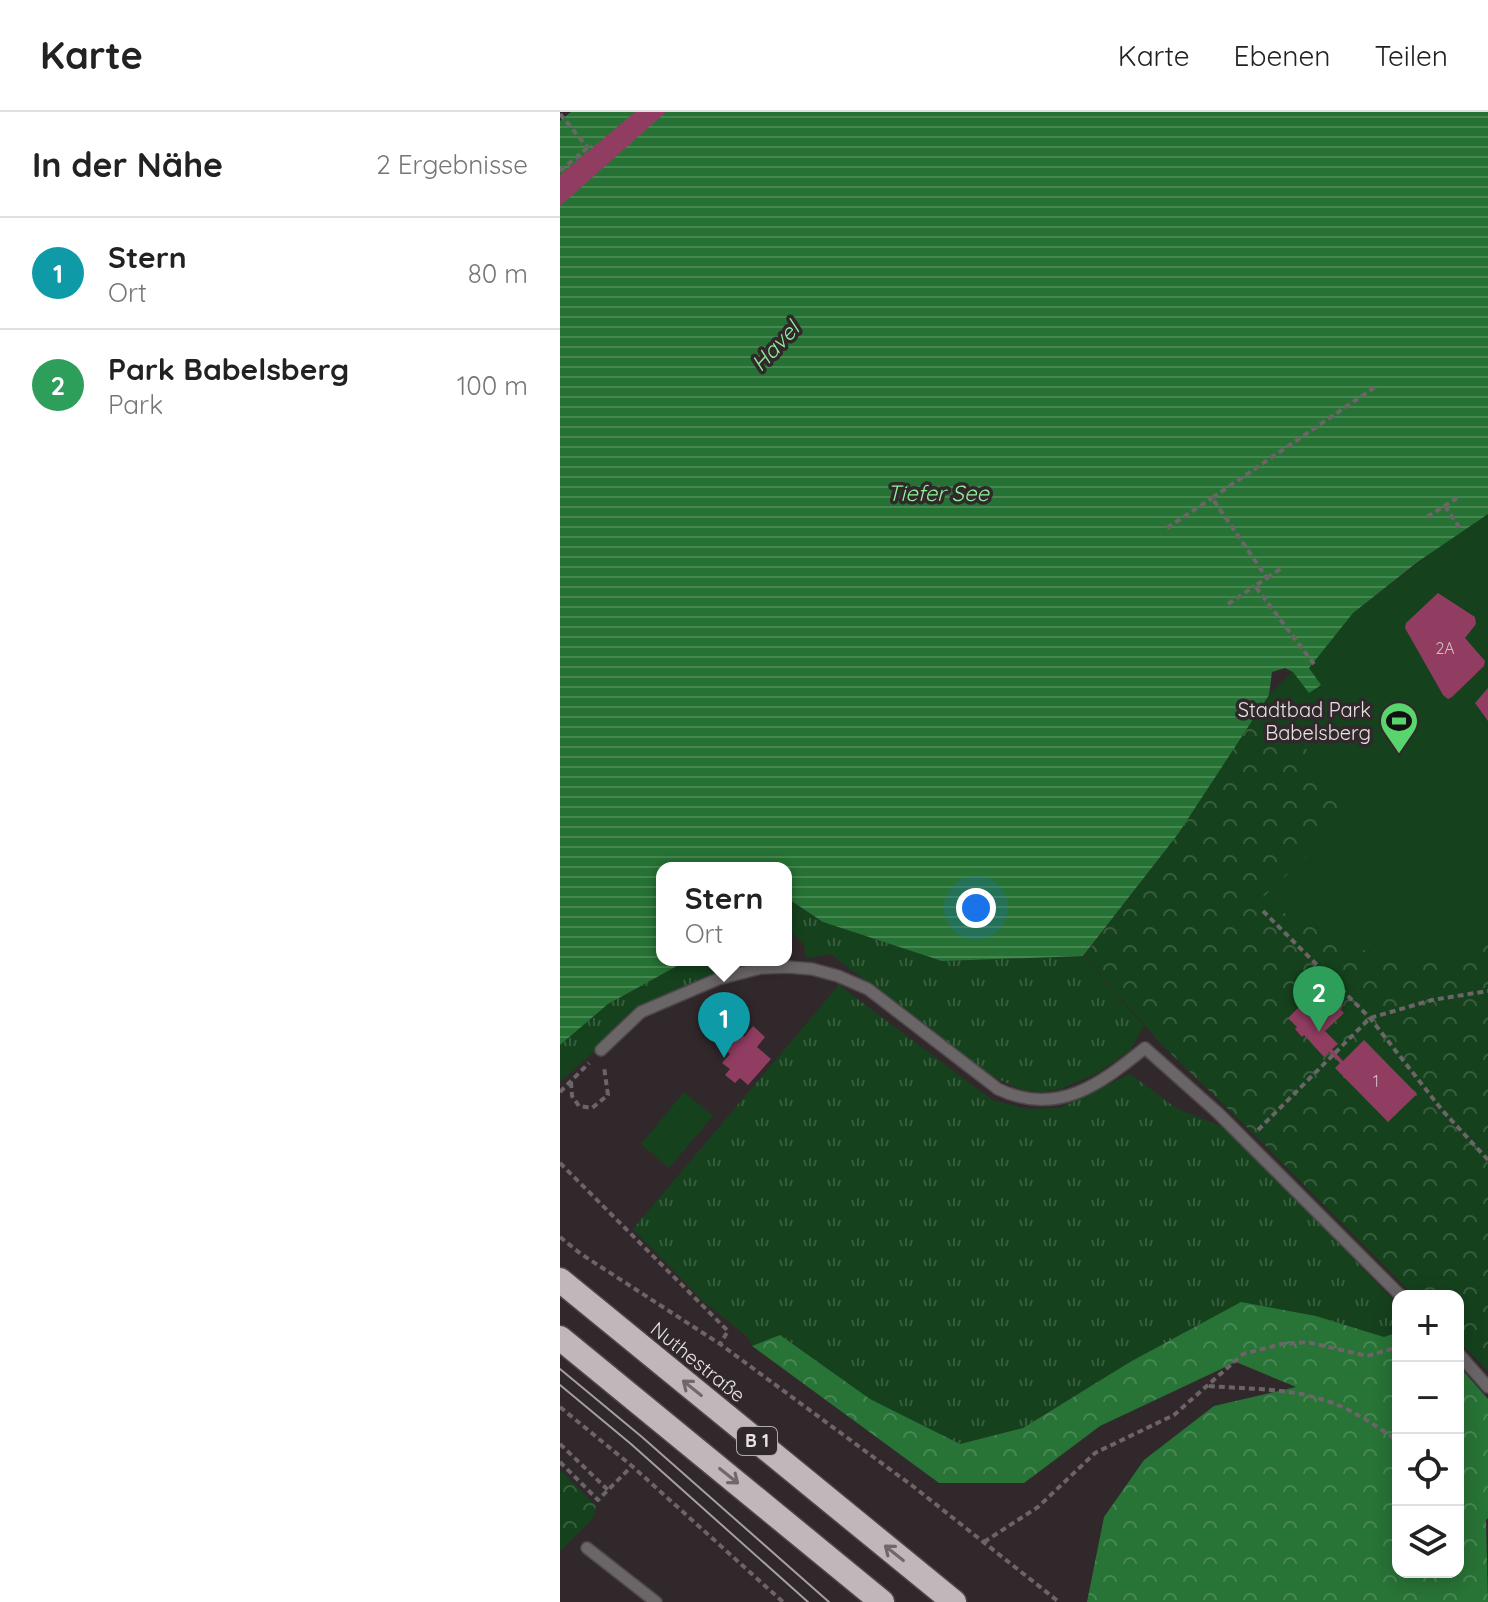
<!DOCTYPE html>
<html lang="de">
<head>
<meta charset="utf-8">
<style>
	:root { --surface:#fff; --page:#f6f6f6; --text:#222; --muted:#767676; --line:#e0e0e0; --accent:#2563eb }
	body { margin:0; font-family:Quicksand,sans-serif; background:var(--page); color:var(--text) }
	.controls { position:absolute; right:24px; bottom:24px; display:grid; overflow:hidden; border-radius:16px; box-shadow:0 4px 20px #0003 }
	.controls button { width:72px; height:72px; display:grid; place-items:center; padding:0; border:0; border-bottom:2px solid var(--line); background:var(--surface); color:var(--text); font:40px sans-serif }
	.you { position:absolute; left:416px; top:796px; width:28px; height:28px; margin:-20px; border:6px solid #fff; border-radius:50%; background:#1a73e8; box-shadow:0 0 0 12px #1a73e833 }
	.badge { display:grid; place-items:center; width:52px; height:52px; border-radius:50%; background:var(--accent); color:#fff; font-size:26px; font-weight:700 }
	.pin { position:absolute; translate:-50% -66px; filter:drop-shadow(0 2px 4px #0008) }
	.pin::after { content:''; position:absolute; top:42px; width:28px; height:24px; background:inherit; clip-path:polygon(0 0,100% 0,50% 100%) }
	.popup { position:absolute; left:96px; top:750px; width:136px; height:104px; box-sizing:border-box; display:grid; place-content:center; border-radius:16px; background:var(--surface); filter:drop-shadow(0 2px 6px #0005); font-size:26px; white-space:nowrap; color:var(--muted) }
	.popup b { font-size:30px; color:var(--text) }
	.popup::after { content:''; position:absolute; left:50%; top:100%; margin-left:-16px; border:16px solid transparent; border-top-color:var(--surface) }
	.list { margin:0; padding:0; list-style:none }
	h2 { display:flex; justify-content:space-between; align-items:center; height:104px; margin:0; padding:0 32px; font-size:34px }
	h2 small { font-size:26px; font-weight:400; color:var(--muted) }
	.list li { display:grid; grid-template-columns:52px 1fr auto; gap:24px; align-items:center; box-sizing:border-box; height:112px; padding:0 32px; border-top:2px solid var(--line) }
	.list b { display:block; font-size:30px; white-space:nowrap }
	.list p { margin:0; font-size:26px; white-space:nowrap; color:var(--muted) }
	.list em { font-size:26px; font-style:normal; color:var(--muted) }
	.icon { flex:none; width:44px; height:44px; fill:none; stroke:currentColor; stroke-width:2; stroke-linecap:round; stroke-linejoin:round }
	.map { position:relative; flex:none; width:928px; height:1490px; overflow:hidden }
	header { display:flex; align-items:center; gap:48px; box-sizing:border-box; height:112px; padding:0 40px; background:var(--surface); border-bottom:2px solid var(--line) }
	header strong { font-size:38px }
	nav { display:flex; gap:44px; margin-inline-start:auto; font-size:28px }
	main { display:flex }
	aside { flex:1; background:var(--surface) }
	.map>svg:first-child { display:block }
	.grass { fill:url(#grass-tufts) }
	.forest { fill:url(#forest-crowns) }
	.park { fill:url(#park-crowns) }
	.pitch { fill:#15421d }
	.water { fill:url(#water-rules) }
	.building { fill:#913d61 }
	.lines { fill:none; stroke-linecap:round; stroke-linejoin:round }
	.lane-casing { stroke:#4e4649; stroke-width:14 }
	.highway-casing { stroke:#4e4649; stroke-width:27 }
	.path { stroke:#6c6467; stroke-width:4; stroke-dasharray:6 4; stroke-linecap:butt }
	.lane { stroke:#6a6567; stroke-width:11 }
	.highway { stroke:#c1b6b9; stroke-width:24 }
	.tram { stroke:#a69fa2; stroke-width:2 }
	.oneway { stroke:#72686b }
	.labels { text-anchor:middle; stroke-width:7; stroke-linejoin:round; paint-order:stroke }
	.number-label { font-size:16px; fill:#d2b9c3 }
	.shield { fill:#31282b; stroke:#b1aaac; stroke-width:2 }
	.shield-label { font-size:18px; font-weight:bold; fill:#e8e2e4 }
	.poi-label { font-size:20px; fill:#e8e2e4; stroke:#31282b; text-anchor:end }
	.street-label { font-size:20px; fill:#e8e2e4; stroke:#31282b }
	.water-label { font-size:22px; font-style:italic; fill:#90f19b; stroke:#31282b }
</style>
</head>
<body>
<header>
<strong>Karte</strong>
<nav><a>Karte</a><a>Ebenen</a><a>Teilen</a></nav>
</header>
<main>
<aside>
<h2>In der Nähe<small>2 Ergebnisse</small></h2>
<ul class="list">
<li><span class="badge" style="background:#0f9aa8">1</span><div><b>Stern</b><p>Ort</p></div><em>80 m</em></li>
<li><span class="badge" style="background:#2e9e5b">2</span><div><b>Park Babelsberg</b><p>Park</p></div><em>100 m</em></li>
</ul>
</aside>
<div class="map">
<svg width="928" height="1490" viewBox="0 0 928 1490">
	<defs>
		<pattern id="grass-tufts" width="24" height="20" patternUnits="userSpaceOnUse" patternTransform="scale(2)"><rect width="24" height="20" fill="#15421d"/><path d="M3 7l-1-3M5 7V3M7 7l1-3M15 17l-1-3M17 17v-4M19 17l1-3" fill="none" stroke="#375d3e"/></pattern>
		<pattern id="forest-crowns" width="20" height="18" patternUnits="userSpaceOnUse" patternTransform="scale(2)"><rect width="20" height="18" fill="#287336"/><path d="M2 6a3 3 0 1 1 6 0M12 15a3 3 0 1 1 6 0" fill="none" stroke="#478753"/></pattern>
		<pattern id="park-crowns" width="20" height="18" patternUnits="userSpaceOnUse" patternTransform="scale(2)"><rect width="20" height="18" fill="#15421d"/><path d="M2 6a3 3 0 1 1 6 0M12 15a3 3 0 1 1 6 0" fill="none" stroke="#375d3e"/></pattern>
		<pattern id="water-rules" width="6" height="5" patternUnits="userSpaceOnUse" patternTransform="scale(2)"><rect width="6" height="5" fill="#267234"/><path d="M0 2.5h6" fill="none" stroke="#468651"/></pattern>
	</defs>
	<rect width="100%" height="100%" fill="#31282b"/>
	<!-- grass -->
	<g class="grass">
		<path d="M230,788L263,810L382,849L523,844L584,914L570,938L536,962L500,977L481,980L462,978L423,960L271,842L246,846L244,832L226,815V791Z"/>
		<path d="M128,848H142L158,861L97,888L48,927L0,970V933L48,892Z"/>
		<path d="M279,873L432,988L468,997L500,996L570,962L616,996L668,1017L838,1193V1220L824,1225L756,1204L570,1250L463,1316L400,1332L310,1287L220,1223L192,1234L188,1225L144,1190L73,1117Z"/>
	</g>
	<!-- forest -->
	<path class="forest" d="M681,1190L756,1204L824,1225L838,1220V1460H898V1253L928,1287V1406L926,1408L928,1490H527L544,1405L584,1348L654,1294L736,1275L676,1250L540,1314L464,1371H379L192,1234L220,1223L310,1287L400,1332L463,1316L570,1250Z"/>
	<!-- park -->
	<g class="park">
		<path d="M709,583L895,849L928,824V1259L898,1228V1184H854L694,1022L602,933L524,844L618,722Z"/>
		<path d="M0,1358L36,1394L33,1406L0,1439Z"/>
	</g>
	<!-- pitch -->
	<g class="pitch">
		<path d="M928,402V824L896,849L802,838L699,789L791,702L709,583L793,501L901,418Z"/>
		<path d="M124,980L153,1004L109,1056L81,1032Z"/>
	</g>
	<!-- water -->
	<path class="water" d="M11,0H928V402L859,449L793,501L749,556L761,573L749,581L733,560L725,556L712,560L709,583L618,722L523,844L382,849L263,810L230,788L226,791V756H102V848H128L48,892L0,933V9Z"/>
	<!-- building -->
	<g class="building">
		<path d="M75,0H106L0,94V63Z"/>
		<path d="M878,481L915,505L916,512L905,526L925,549L924,554L892,585L888,587L883,583L845,516L846,511Z"/>
		<path d="M928,576V609L915,591Z"/>
		<path d="M758,876L774,891L779,889L783,893L781,898L784,901L765,919L778,932L772,937L783,949L804,928L857,982L828,1010L775,956L780,951L769,940L764,945L744,923L742,925L735,917L737,915L728,906Z"/>
		<path d="M193,914L205,925L197,935L211,947L188,973L180,966L175,971L165,963L170,957L162,951L170,942L160,933L175,917L184,925Z"/>
	</g>
	<g class="lines">
		<!-- lane casing -->
		<g class="lane-casing">
			<g id="lane">
				<path d="M41,938L81,900L158,867L201,856L228,855L252,857L278,864L308,877L438,977C497,1005 539,973 585,936L658,1001L841,1184"/>
				<path d="M898,1241L928,1275"/>
				<path d="M27,1436L96,1490"/>
			</g>
		</g>
		<!-- highway casing -->
		<g class="highway-casing">
			<g id="highway">
				<path d="M0,1168L394,1490"/>
				<path d="M0,1226L322,1490"/>
			</g>
		</g>
		<!-- path -->
		<g class="path">
			<path d="M0,2L28,36"/>
			<path d="M0,59L31,33"/>
			<path d="M885,394L901,418"/>
			<path d="M867,405L897,386"/>
			<path d="M607,416L652,386"/>
			<path d="M707,466L722,456"/>
			<path d="M668,492L695,474"/>
			<path d="M754,552L695,474L707,466L652,386L818,273"/>
			<path d="M703,799L810,906L882,998L928,1048"/>
			<path d="M775,941L810,906L872,888L928,879"/>
			<path d="M11,970L12,984L19,994L32,996L48,983L44,955"/>
			<path d="M0,980L29,951"/>
			<path d="M698,1018L773,943"/>
			<path d="M0,1051L168,1219L160,1232"/>
			<path d="M0,1125L21,1142L160,1232L354,1375L499,1490"/>
			<path d="M649,1274C685,1277 726,1276 761,1287C789,1295 815,1313 838,1329"/>
			<path d="M0,1295L72,1354L223,1490"/>
			<path d="M0,1332L48,1378"/>
			<path d="M0,1350L38,1388L72,1354"/>
			<path d="M424,1430L478,1395L535,1341L614,1303L683,1242L722,1232L747,1230L807,1244L838,1235"/>
		</g>
		<!-- lane -->
		<use href="#lane" class="lane"/>
		<!-- highway -->
		<use href="#highway" class="highway"/>
		<!-- tram -->
		<g class="tram">
			<path d="M0,1257L82,1325L269,1490"/>
			<path d="M0,1273L71,1332L248,1490"/>
		</g>
	</g>
	<!-- one-way arrows -->
	<defs><path id="oneway-shaft" d="M-6 0H5M1.5-3L5.5 0L1.5 3" fill="none" stroke-width="1.6" stroke-linecap="round" stroke-linejoin="round" transform="scale(2)"/></defs>
	<g class="oneway">
		<use href="#oneway-shaft" transform="translate(132 1276) rotate(-141)"/>
		<use href="#oneway-shaft" transform="translate(169 1364) rotate(39)"/>
		<use href="#oneway-shaft" transform="translate(334 1441) rotate(-141)"/>
	</g>
	<!-- icons -->
	<defs>
		<g id="stadium-pin" transform="scale(2)"><path d="M0 17L-7.5 6A9.5 9.5 0 1 1 7.5 6Z" fill="#5ad56e" stroke="#31282b"/><path d="M0-5a6.5 5 0 1 0 0 10a6.5 5 0 1 0 0-10ZM-3.5-1.8h7v3.6h-7Z" fill="#111"/></g>
	</defs>
	<g fill-rule="evenodd">
		<use href="#stadium-pin" x="839" y="609"/>
	</g>
	<g class="labels">
		<!-- number labels -->
		<g class="number-label">
			<text x="885" y="542">2A</text>
			<text x="816" y="975">1</text>
		</g>
		<!-- shield labels -->
		<rect class="shield" x="177" y="1315" width="40" height="28" rx="6"/>
		<g class="shield-label">
			<text x="197" y="1335">B 1</text>
		</g>
		<!-- poi labels -->
		<g class="poi-label">
			<text x="811" y="605">Stadtbad Park<tspan x="811" dy="23">Babelsberg</tspan></text>
		</g>
		<!-- street labels -->
		<g class="street-label">
			<text transform="translate(138 1250) rotate(39)" y="7">Nuthestraße</text>
		</g>
		<!-- water labels -->
		<g class="water-label">
			<text transform="translate(215 234) rotate(-47)" y="8">Havel</text>
			<text x="378" y="389">Tiefer See</text>
		</g>
	</g>
</svg>
<div class="controls">
<button>+</button>
<button>−</button>
<button><svg class="icon" aria-label="locate" viewBox="0 0 24 24"><circle cx="12" cy="12" r="6"/><path d="M12 2v4M12 18v4M2 12h4M18 12h4"/></svg></button>
<button><svg class="icon" aria-label="layers" viewBox="0 0 24 24"><path d="M12 4l9 5-9 5-9-5zM3 14l9 5 9-5"/></svg></button>
</div>
<div class="you"></div>
<div class="pin badge" style="left:164px;top:946px;background:#0f9aa8">1</div>
<div class="popup"><b>Stern</b>Ort</div>
<div class="pin badge" style="left:759px;top:920px;background:#2e9e5b">2</div>
</div>
</main>
</body>
</html>
